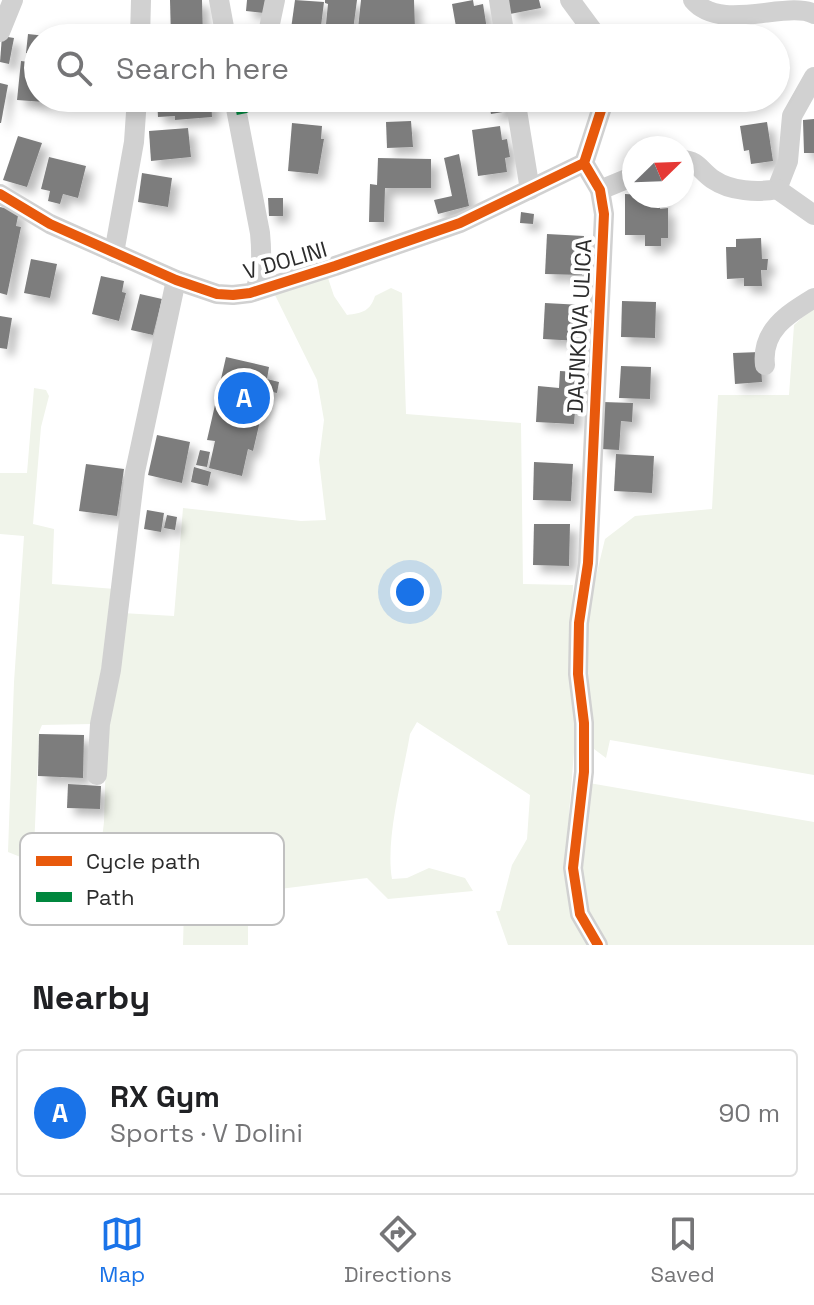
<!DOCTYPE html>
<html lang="en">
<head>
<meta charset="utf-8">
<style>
	:root { --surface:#fff; --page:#f2f2f2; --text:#202124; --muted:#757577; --line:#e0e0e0; --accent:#1a73e8 }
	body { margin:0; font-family:"Space Grotesk",sans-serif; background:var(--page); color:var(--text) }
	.compass { position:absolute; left:622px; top:136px; width:72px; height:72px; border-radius:50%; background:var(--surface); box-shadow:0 4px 12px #0003; rotate:67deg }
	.you { position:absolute; left:410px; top:592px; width:28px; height:28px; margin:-20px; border:6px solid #fff; border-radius:50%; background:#1a73e8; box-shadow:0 0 0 12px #1a73e833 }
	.badge { display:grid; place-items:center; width:52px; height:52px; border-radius:50%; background:var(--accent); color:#fff; font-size:26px; font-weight:700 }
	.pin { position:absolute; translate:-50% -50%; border:4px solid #fff; box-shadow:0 2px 8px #0006 }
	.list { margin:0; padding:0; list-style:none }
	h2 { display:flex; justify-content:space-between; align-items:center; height:104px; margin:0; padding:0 32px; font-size:34px }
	h2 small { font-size:26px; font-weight:400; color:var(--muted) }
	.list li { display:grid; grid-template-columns:52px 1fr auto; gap:24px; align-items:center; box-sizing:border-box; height:128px; margin:0 16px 16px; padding:0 16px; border:2px solid var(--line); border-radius:8px }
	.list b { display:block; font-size:30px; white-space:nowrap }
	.list p { margin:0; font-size:26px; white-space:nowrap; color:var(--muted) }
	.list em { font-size:26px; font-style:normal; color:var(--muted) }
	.icon { flex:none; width:44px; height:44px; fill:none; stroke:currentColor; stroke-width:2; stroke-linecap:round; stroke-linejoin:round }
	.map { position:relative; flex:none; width:814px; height:945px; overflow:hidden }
	.search { position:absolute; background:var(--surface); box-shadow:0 4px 12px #0003; left:24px; right:24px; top:24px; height:88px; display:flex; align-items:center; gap:20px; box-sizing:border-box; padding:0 28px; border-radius:44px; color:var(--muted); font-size:30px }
	.sheet { height:248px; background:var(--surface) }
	nav { display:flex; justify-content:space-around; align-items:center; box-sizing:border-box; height:112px; border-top:2px solid var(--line); background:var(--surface); font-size:22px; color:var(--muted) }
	nav a { display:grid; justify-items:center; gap:4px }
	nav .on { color:var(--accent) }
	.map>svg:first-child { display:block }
	.green { fill:#f0f4ea }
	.building { fill:#7d7d7d; filter:url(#shadow) }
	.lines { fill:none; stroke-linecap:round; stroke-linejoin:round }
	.minor { stroke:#d1d1d1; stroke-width:20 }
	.quiet { stroke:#00873e; stroke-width:8; stroke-dasharray:16 8; stroke-linecap:butt }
	.cycleway-casing { stroke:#fff; stroke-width:15 }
	.cycleway { stroke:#e8590c; stroke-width:10 }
	.labels { text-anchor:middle; stroke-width:8; stroke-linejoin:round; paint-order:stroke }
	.street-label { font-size:22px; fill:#2c2c2c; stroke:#fff }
	.key { fill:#fff; stroke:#c0c0c0; stroke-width:2 }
	.key-label { font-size:22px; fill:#2c2c2c }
</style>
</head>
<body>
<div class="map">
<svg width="814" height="945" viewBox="0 0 814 945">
	<defs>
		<filter id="shadow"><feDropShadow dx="7" dy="7" stdDeviation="4" flood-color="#0004"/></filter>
	</defs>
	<rect width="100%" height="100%" fill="#fff"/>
	<!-- green -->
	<g class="green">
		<path d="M327,275L334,296L347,315C363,313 370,311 375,296L391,288L402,293L406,414L521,423L523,584L573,585L569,677L576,727L569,814L592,945H508L496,911H500L512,865L527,839L530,795L417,722L410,734C403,776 385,838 392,879L407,878L429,868L465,878L473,891L388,899L367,878L248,893V945H183L185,871L28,860L8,852L14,682L24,536L0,534V473H27L34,388L46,390L49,396L41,427L33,524L54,529L52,584L115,589L92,724L42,725L39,732L34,849L100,855L104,822L107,721L122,613L174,616L183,508L301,521L326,520L319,460L324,420L317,380L274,293Z"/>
		<path d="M814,307V775L610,740L606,758L594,749L583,672L590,601L605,539L635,516L712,509L718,395H789L794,325Z"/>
		<path d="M589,783L814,822V945H604L581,893Z"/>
	</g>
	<!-- building -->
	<g class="building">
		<path d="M170,0H202L203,38H171Z"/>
		<path d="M247,0H265L264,13L246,11Z"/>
		<path d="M295,0L324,2L320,34L291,29Z"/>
		<path d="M325,0H357L352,38H330L331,35L325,34L328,4L325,3Z"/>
		<path d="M361,0H414L415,29L428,27L429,38H357Z"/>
		<path d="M473,0L474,6L483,4L488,36L458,38L452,4Z"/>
		<path d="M508,0H539L541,8L510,14Z"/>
		<path d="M254,25L255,38H238L237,26Z"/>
		<path d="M28,34L46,36L38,38V55L26,53Z"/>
		<path d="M2,36L14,38L9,64L0,62Z"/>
		<path d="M21,61L38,63V98H45L44,102L17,100Z"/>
		<path d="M0,83L8,85L1,123H0Z"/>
		<path d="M157,98H211L212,117L175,120V116L158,117Z"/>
		<path d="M496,98H508L509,111L491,114L490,109L498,108Z"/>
		<path d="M814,119V153H804L803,120Z"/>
		<path d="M411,121L413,147L387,148L386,122Z"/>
		<path d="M767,122L773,161L751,164L749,150L744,151L740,126Z"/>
		<path d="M292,123L322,126L321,139H324L318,174L288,171Z"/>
		<path d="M500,126L502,140L507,139L510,157L505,158L507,172L478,176L472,130Z"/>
		<path d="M188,128L191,157L151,161L149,131Z"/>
		<path d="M18,136L42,143L27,187L3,180Z"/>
		<path d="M459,154L469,206L438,214L434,200L452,196L444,158Z"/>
		<path d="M49,157L86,166L78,198L63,194L60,204L48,201L50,191L41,189Z"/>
		<path d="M378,158L431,159V188H385L384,222H369L370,184L377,185Z"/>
		<path d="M142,173L172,178L168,207L138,202Z"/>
		<path d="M625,194L660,196V209L668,208V238H661V246H645V235H625Z"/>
		<path d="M268,198H283V216H269Z"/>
		<path d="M0,207L19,211L16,226L21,227L7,295L0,293Z"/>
		<path d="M521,212L534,214L533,224L520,223Z"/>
		<path d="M547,234L584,236L582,275L545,274Z"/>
		<path d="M761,238L762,259H768L767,270H761L762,286H744V278L727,279L726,247H736V239Z"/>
		<path d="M31,259L57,264L50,298L24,293Z"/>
		<path d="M101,276L124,281L122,292L126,293L119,321L92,314Z"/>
		<path d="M140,294L162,299L153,335L131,330Z"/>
		<path d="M622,301L656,302L655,338L621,337Z"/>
		<path d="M545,303L582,305L579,341L543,339Z"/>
		<path d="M0,316L12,318L7,349L0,348Z"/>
		<path d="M760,352L762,382L735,384L733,353Z"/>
		<path d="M226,357L269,367L267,379L279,382L277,393L267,391L253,451L248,449L242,476L209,468L215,441L207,440Z"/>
		<path d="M621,366L651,367L650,399L619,398Z"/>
		<path d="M560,371L578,372L574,424L536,422L538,386L559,388Z"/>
		<path d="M603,402L633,403L632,422L621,421L619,450L601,449Z"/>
		<path d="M157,435L190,442L182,483L148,475Z"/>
		<path d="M200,450L210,452L207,467L196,465Z"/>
		<path d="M616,454L654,456L652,493L614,491Z"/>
		<path d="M534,462L573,464L571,501L533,500Z"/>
		<path d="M86,464L124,469L117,516L79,511Z"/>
		<path d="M194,467L211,472L208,486L191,482Z"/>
		<path d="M147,510L164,513L161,532L144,529Z"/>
		<path d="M167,515L177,517L175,530L164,528Z"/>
		<path d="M534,524H570L569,566L533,565Z"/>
		<path d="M39,734L84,735L83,778L38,776Z"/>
		<path d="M68,784L101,786L100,809L67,808Z"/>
	</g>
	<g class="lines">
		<!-- minor -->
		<g class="minor">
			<path d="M219,0L226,38"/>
			<path d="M499,0L505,38"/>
			<path d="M570,0L598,38"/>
			<path d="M693,0C720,33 788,0 814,14"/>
			<path d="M0,32L13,0"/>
			<path d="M140,38L141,0"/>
			<path d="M267,38L275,0"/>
			<path d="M234,98L260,233C262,254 262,272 255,291"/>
			<path d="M515,98L530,190"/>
			<path d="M682,160C698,160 701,172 714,180C730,191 758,193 777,189L788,161L792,116L814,77"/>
			<path d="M777,189L814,215"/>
			<path d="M600,190L634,176"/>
			<path d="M0,194L50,224L176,280L217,294L233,295L250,293L335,266L460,223L584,163"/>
			<path d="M114,253L134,142L137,98"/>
			<path d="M765,365C761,330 788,314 814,298"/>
			<path d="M97,775L100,724L111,670L135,472L176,280"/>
			<path d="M598,945L580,914L573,868L584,772V723L578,674L579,623L588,563L604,214L600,190L584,163L605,98"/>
		</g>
		<!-- quiet -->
		<path class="quiet" d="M236,111L246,109L250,98"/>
		<!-- cycleway casing -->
		<g class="cycleway-casing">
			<g id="cycleway">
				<path d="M0,194L50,224L176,280L217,294L233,295L250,293L335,266L460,223L584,163"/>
				<path d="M598,945L580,914L573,868L584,772V723L578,674L579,623L588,563L604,214L600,190L584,163L605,98"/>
			</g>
		</g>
		<!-- cycleway -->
		<use href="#cycleway" class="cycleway"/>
	</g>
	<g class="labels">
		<!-- street labels -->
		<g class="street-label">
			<text transform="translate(285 260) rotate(-16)" y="8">V DOLINI</text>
			<text transform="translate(579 326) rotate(-87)" y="8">DAJNKOVA ULICA</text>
		</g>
	</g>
	<!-- legend -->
	<rect x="20" y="833" width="264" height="92" rx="12" class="key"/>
	<rect x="36" y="856" width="36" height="10" fill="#e8590c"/>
	<rect x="36" y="892" width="36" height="10" fill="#00873e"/>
	<g class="key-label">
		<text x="86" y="869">Cycle path</text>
		<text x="86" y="905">Path</text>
	</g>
</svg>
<svg class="compass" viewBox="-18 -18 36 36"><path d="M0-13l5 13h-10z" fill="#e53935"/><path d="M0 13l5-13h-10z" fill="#757577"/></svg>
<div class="you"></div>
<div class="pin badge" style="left:244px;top:398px">A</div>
<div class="search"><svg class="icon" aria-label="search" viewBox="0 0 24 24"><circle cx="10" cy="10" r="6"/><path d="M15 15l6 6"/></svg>Search here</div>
</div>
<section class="sheet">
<h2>Nearby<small></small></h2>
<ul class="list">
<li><span class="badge">A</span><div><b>RX Gym</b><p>Sports · V Dolini</p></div><em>90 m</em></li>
</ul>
</section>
<nav>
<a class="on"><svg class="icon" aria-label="map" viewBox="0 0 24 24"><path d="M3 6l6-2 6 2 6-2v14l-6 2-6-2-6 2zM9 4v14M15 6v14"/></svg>Map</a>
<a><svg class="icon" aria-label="directions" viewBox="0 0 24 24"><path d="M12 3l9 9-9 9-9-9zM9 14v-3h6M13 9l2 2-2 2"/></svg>Directions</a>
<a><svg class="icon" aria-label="saved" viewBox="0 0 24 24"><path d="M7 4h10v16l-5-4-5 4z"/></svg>Saved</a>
</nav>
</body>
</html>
